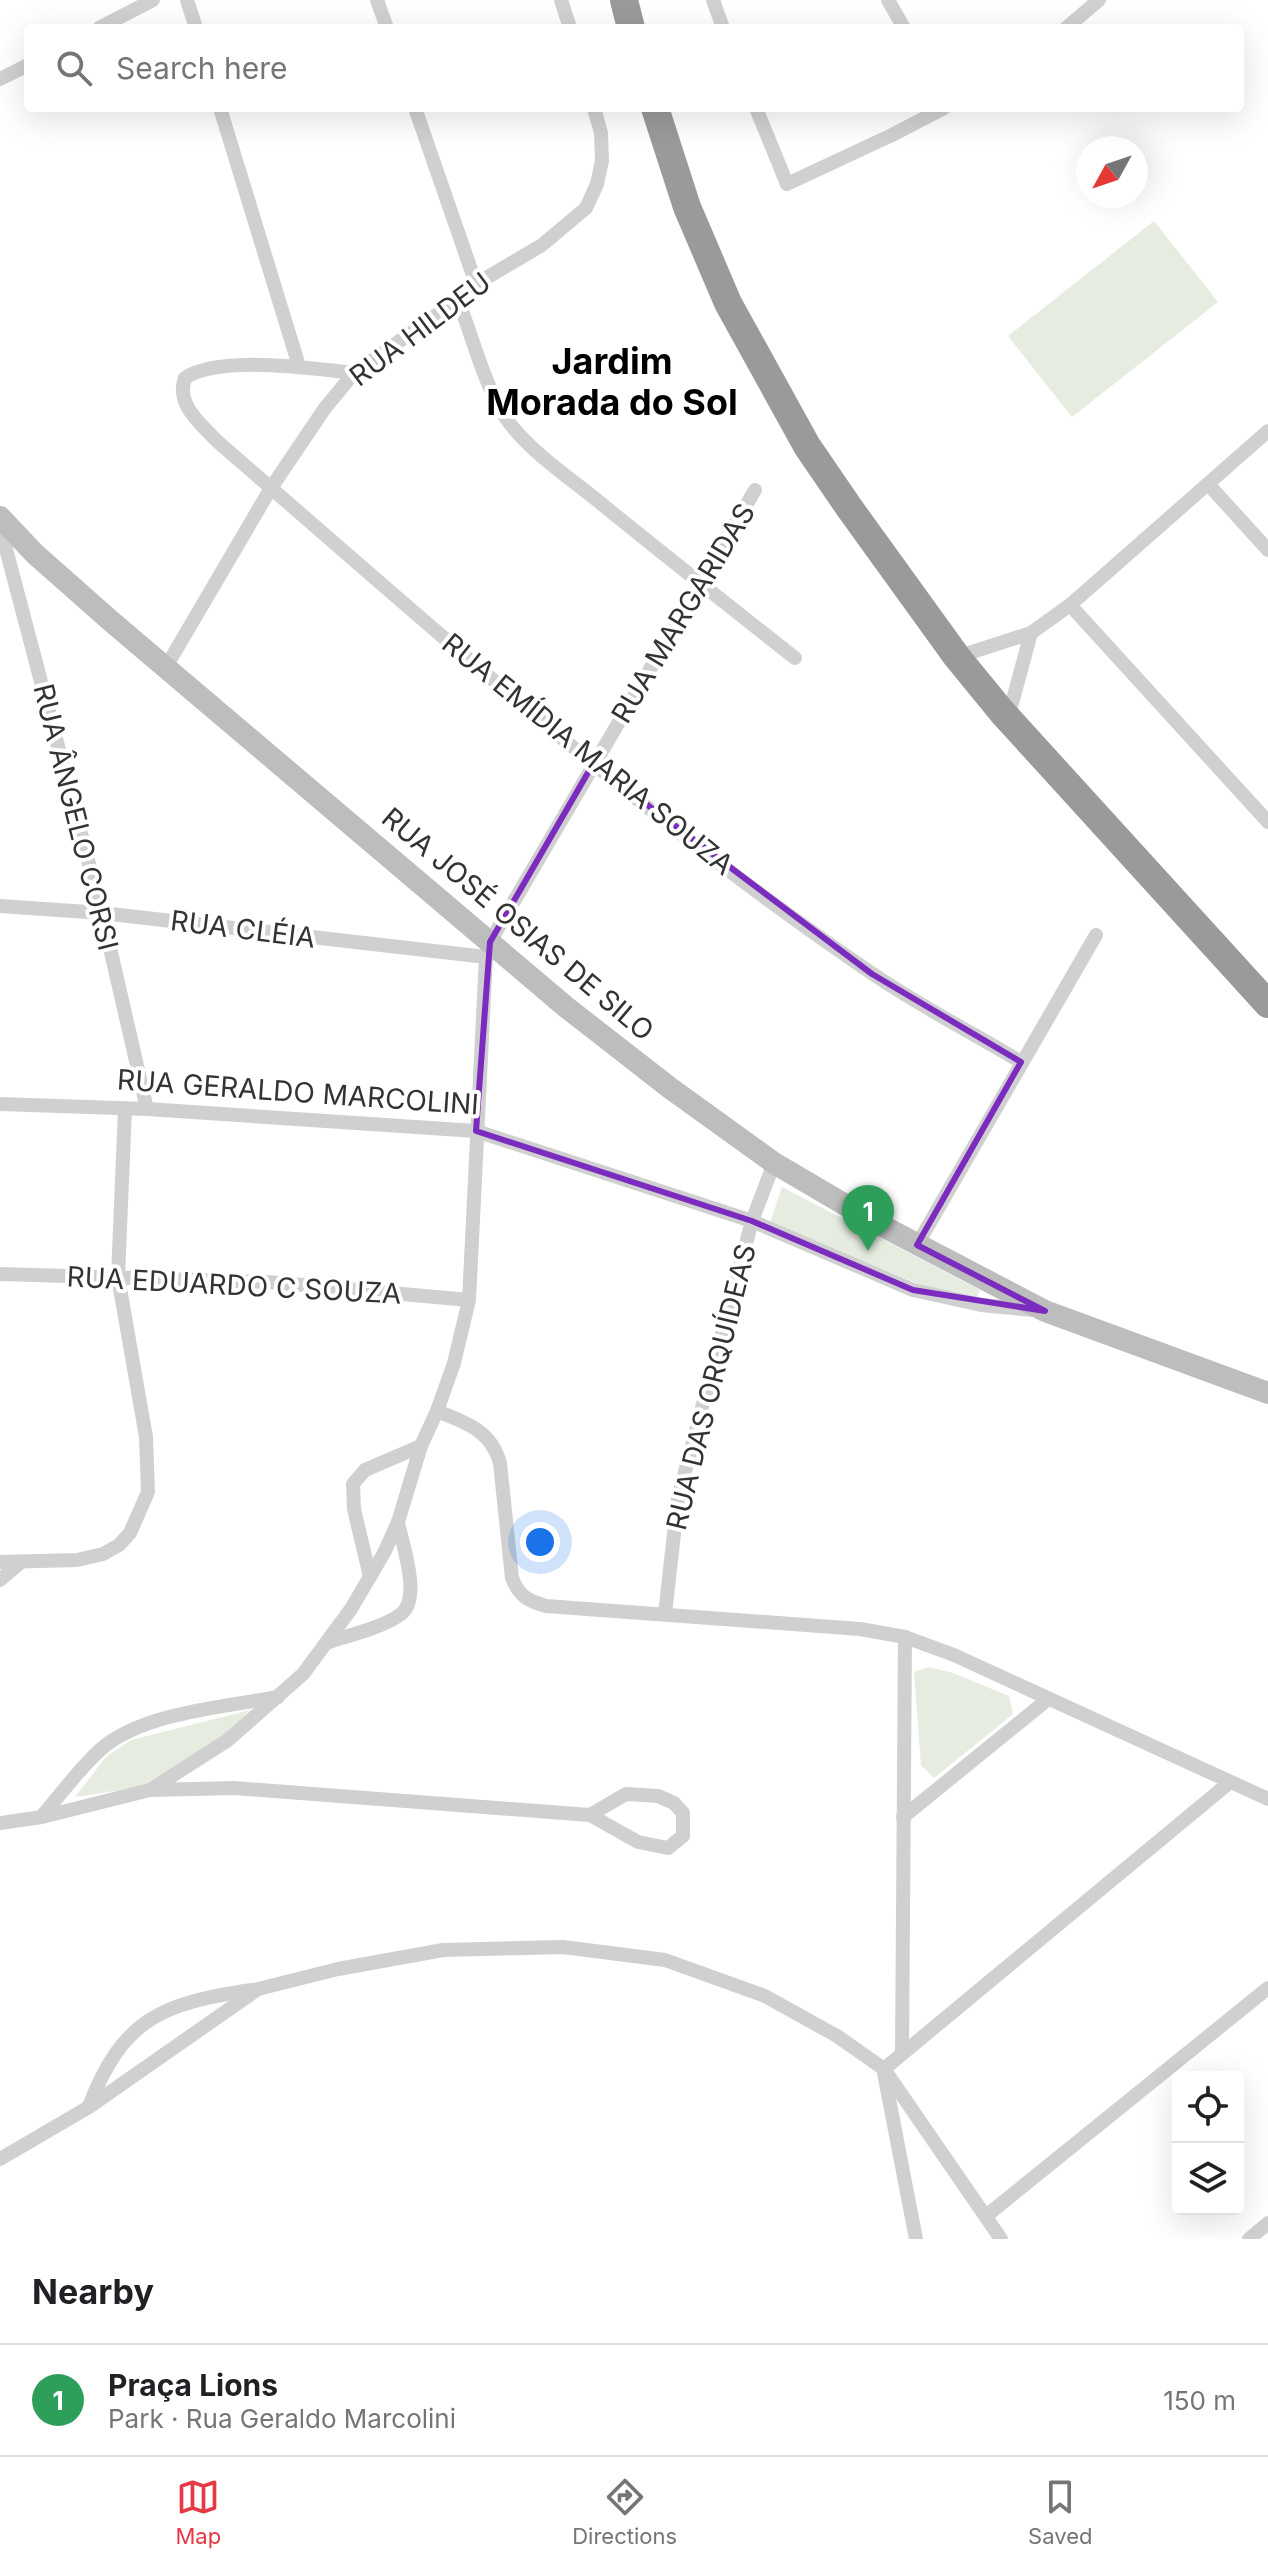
<!DOCTYPE html>
<html lang="en">
<head>
<meta charset="utf-8">
<style>
	:root { --surface:#fff; --page:#f2f2f2; --text:#202124; --muted:#757577; --line:#e0e0e0; --accent:#e63946 }
	body { margin:0; font-family:Inter,sans-serif; background:var(--page); color:var(--text) }
	.controls { position:absolute; right:24px; bottom:24px; display:grid; overflow:hidden; border-radius:8px; box-shadow:0 8px 32px #0002 }
	.controls button { width:72px; height:72px; display:grid; place-items:center; padding:0; border:0; border-bottom:2px solid var(--line); background:var(--surface); color:var(--text); font:40px sans-serif }
	.compass { position:absolute; left:1076px; top:136px; width:72px; height:72px; border-radius:50%; background:var(--surface); box-shadow:0 8px 32px #0002; rotate:230deg }
	.you { position:absolute; left:540px; top:1542px; width:28px; height:28px; margin:-20px; border:6px solid #fff; border-radius:50%; background:#1a73e8; box-shadow:0 0 0 12px #1a73e833 }
	.badge { display:grid; place-items:center; width:52px; height:52px; border-radius:50%; background:var(--accent); color:#fff; font-size:26px; font-weight:700 }
	.pin { position:absolute; translate:-50% -66px; filter:drop-shadow(0 2px 4px #0008) }
	.pin::after { content:''; position:absolute; top:42px; width:28px; height:24px; background:inherit; clip-path:polygon(0 0,100% 0,50% 100%) }
	.list { margin:0; padding:0; list-style:none }
	h2 { display:flex; justify-content:space-between; align-items:center; height:104px; margin:0; padding:0 32px; font-size:34px }
	h2 small { font-size:26px; font-weight:400; color:var(--muted) }
	.list li { display:grid; grid-template-columns:52px 1fr auto; gap:24px; align-items:center; box-sizing:border-box; height:112px; padding:0 32px; border-top:2px solid var(--line) }
	.list b { display:block; font-size:30px; white-space:nowrap }
	.list p { margin:0; font-size:26px; white-space:nowrap; color:var(--muted) }
	.list em { font-size:26px; font-style:normal; color:var(--muted) }
	.icon { flex:none; width:44px; height:44px; fill:none; stroke:currentColor; stroke-width:2; stroke-linecap:round; stroke-linejoin:round }
	.map { position:relative; flex:none; width:1268px; height:2239px; overflow:hidden }
	.search { position:absolute; background:var(--surface); box-shadow:0 8px 32px #0002; left:24px; right:24px; top:24px; height:88px; display:flex; align-items:center; gap:20px; box-sizing:border-box; padding:0 28px; border-radius:8px; color:var(--muted); font-size:30px }
	.sheet { height:216px; background:var(--surface) }
	nav { display:flex; justify-content:space-around; align-items:center; box-sizing:border-box; height:112px; border-top:2px solid var(--line); background:var(--surface); font-size:22px; color:var(--muted) }
	nav a { display:grid; justify-items:center; gap:4px }
	nav .on { color:var(--accent) }
	.map>svg:first-child { display:block }
	.green { fill:#e6ecdf }
	.lines { fill:none; stroke-linecap:round; stroke-linejoin:round }
	.street { stroke:#d0d0d0; stroke-width:14 }
	.secondary { stroke:#bdbdbd; stroke-width:22 }
	.highway { stroke:#9a9a9a; stroke-width:28 }
	.marked { fill:none; stroke:#7b2cbf; stroke-width:6; stroke-linejoin:round }
	.labels { text-anchor:middle; stroke-width:8; stroke-linejoin:round; paint-order:stroke }
	.street-label { font-size:28px; fill:#333; stroke:#fff }
	.district-label { font-size:36px; font-weight:bold; fill:#000; stroke:#fff }
</style>
</head>
<body>
<div class="map">
<svg width="1268" height="2239" viewBox="0 0 1268 2239">
	<rect width="100%" height="100%" fill="#fff"/>
	<!-- green -->
	<g class="green">
		<path d="M1154,221L1218,302L1072,417L1008,336Z"/>
		<path d="M782,1187L980,1290L976,1299L926,1287L770,1223Z"/>
		<path d="M929,1667L953,1673L1009,1696L1013,1714L934,1778L921,1765L914,1672Z"/>
		<path d="M250,1710L221,1740L140,1787L75,1797L106,1757L131,1740Z"/>
	</g>
	<g class="lines">
		<!-- street -->
		<g class="street">
			<path d="M187,0L196,28"/>
			<path d="M377,0L387,28"/>
			<path d="M561,0L570,28"/>
			<path d="M713,0L723,28"/>
			<path d="M888,0L904,28"/>
			<path d="M99,28L153,0"/>
			<path d="M1066,28L1099,0"/>
			<path d="M0,79L28,65"/>
			<path d="M220,108L299,366"/>
			<path d="M415,108L476,284"/>
			<path d="M756,108L787,184L892,135L944,108"/>
			<path d="M458,300C471,333 485,385 503,414C526,449 566,475 598,501C663,554 729,606 795,658"/>
			<path d="M354,373C313,368 219,355 185,378C175,405 202,425 218,442C430,625 638,815 870,972C918,1005 971,1032 1021,1062"/>
			<path d="M1208,484L1268,550"/>
			<path d="M0,526L102,913L147,1109"/>
			<path d="M1070,605L1268,822"/>
			<path d="M957,657L1031,633L1070,605L1268,431"/>
			<path d="M166,667L271,488L325,408L354,373L458,300L476,284L542,245L586,208L597,184L602,161L601,133L594,108"/>
			<path d="M1008,718L1031,633"/>
			<path d="M0,906L102,913L486,957"/>
			<path d="M0,1104L147,1109L476,1131L752,1221L913,1290L981,1305L1033,1310"/>
			<path d="M917,1245L1096,935"/>
			<path d="M0,1274L268,1282L469,1300"/>
			<path d="M437,1411C466,1423 491,1430 500,1463L512,1578C519,1596 528,1601 546,1606L860,1629L905,1637L954,1655L1268,1799"/>
			<path d="M0,1562L77,1560L103,1554L119,1545L130,1533L148,1492L146,1437L118,1277L125,1109"/>
			<path d="M370,1577L354,1509L353,1484L365,1470L421,1446"/>
			<path d="M0,1580L20,1563"/>
			<path d="M665,1614L678,1498L752,1221L774,1163"/>
			<path d="M329,1642C350,1635 384,1627 401,1614C422,1598 402,1544 398,1522"/>
			<path d="M150,1790L228,1740L303,1674L351,1609L385,1551L398,1522L421,1446L437,1411L454,1363L469,1300L486,957L490,942L755,490"/>
			<path d="M42,1816C61,1794 79,1769 100,1750C141,1713 224,1707 278,1697"/>
			<path d="M903,1817L1047,1700"/>
			<path d="M0,1823L42,1817L150,1790L234,1788L590,1815L638,1842L668,1848L683,1836V1813L674,1803L658,1796L626,1794L590,1815"/>
			<path d="M902,2053L905,1637"/>
			<path d="M884,2069L1230,1782"/>
			<path d="M884,2073L916,2239"/>
			<path d="M89,2106C123,2018 163,2003 252,1990"/>
			<path d="M0,2159L89,2107L258,1989L338,1969L443,1950L563,1947L665,1960L765,1996L837,2036L884,2069L1001,2239"/>
			<path d="M986,2216L1268,1988"/>
			<path d="M1249,2239L1268,2223"/>
		</g>
		<!-- secondary -->
		<path class="secondary" d="M0,517L35,554L112,622L566,1007L670,1088L774,1163L871,1220L1045,1311L1268,1393"/>
		<!-- highway -->
		<g class="highway">
			<path d="M624,0L631,28"/>
			<path d="M655,108L687,207L728,303L807,446L848,506L957,657L1002,712L1268,1004"/>
		</g>
	</g>
	<!-- marked area -->
	<path class="marked" d="M593,764L872,974L1021,1062L917,1245L1045,1311L913,1290L752,1221L476,1131L490,942Z"/>
	<g class="labels">
		<!-- street labels -->
		<g class="street-label">
			<text transform="translate(420 329) rotate(-37)" y="10">RUA HILDEU</text>
			<text transform="translate(683 613) rotate(-59)" y="10">RUA MARGARIDAS</text>
			<text transform="translate(588 754) rotate(39)" y="10">RUA EMÍDIA MARIA SOUZA</text>
			<text transform="translate(76 817) rotate(76)" y="10">RUA ÂNGELO CORSI</text>
			<text transform="translate(518 924) rotate(40)" y="10">RUA JOSÉ OSIAS DE SILO</text>
			<text transform="translate(243 929) rotate(7)" y="10">RUA CLÉIA</text>
			<text transform="translate(298 1092) rotate(4)" y="10">RUA GERALDO MARCOLINI</text>
			<text transform="translate(234 1285) rotate(3)" y="10">RUA EDUARDO C SOUZA</text>
			<text transform="translate(711 1387) rotate(-76)" y="10">RUA DAS ORQUÍDEAS</text>
		</g>
		<!-- district labels -->
		<g class="district-label">
			<text x="612" y="374">Jardim<tspan x="612" dy="41">Morada do Sol</tspan></text>
		</g>
	</g>
</svg>
<div class="controls">
<button><svg class="icon" aria-label="locate" viewBox="0 0 24 24"><circle cx="12" cy="12" r="6"/><path d="M12 2v4M12 18v4M2 12h4M18 12h4"/></svg></button>
<button><svg class="icon" aria-label="layers" viewBox="0 0 24 24"><path d="M12 4l9 5-9 5-9-5zM3 14l9 5 9-5"/></svg></button>
</div>
<svg class="compass" viewBox="-18 -18 36 36"><path d="M0-13l5 13h-10z" fill="#e53935"/><path d="M0 13l5-13h-10z" fill="#757577"/></svg>
<div class="you"></div>
<div class="pin badge" style="left:868px;top:1251px;background:#2e9e5b">1</div>
<div class="search"><svg class="icon" aria-label="search" viewBox="0 0 24 24"><circle cx="10" cy="10" r="6"/><path d="M15 15l6 6"/></svg>Search here</div>
</div>
<section class="sheet">
<h2>Nearby<small></small></h2>
<ul class="list">
<li><span class="badge" style="background:#2e9e5b">1</span><div><b>Praça Lions</b><p>Park · Rua Geraldo Marcolini</p></div><em>150 m</em></li>
</ul>
</section>
<nav>
<a class="on"><svg class="icon" aria-label="map" viewBox="0 0 24 24"><path d="M3 6l6-2 6 2 6-2v14l-6 2-6-2-6 2zM9 4v14M15 6v14"/></svg>Map</a>
<a><svg class="icon" aria-label="directions" viewBox="0 0 24 24"><path d="M12 3l9 9-9 9-9-9zM9 14v-3h6M13 9l2 2-2 2"/></svg>Directions</a>
<a><svg class="icon" aria-label="saved" viewBox="0 0 24 24"><path d="M7 4h10v16l-5-4-5 4z"/></svg>Saved</a>
</nav>
</body>
</html>
